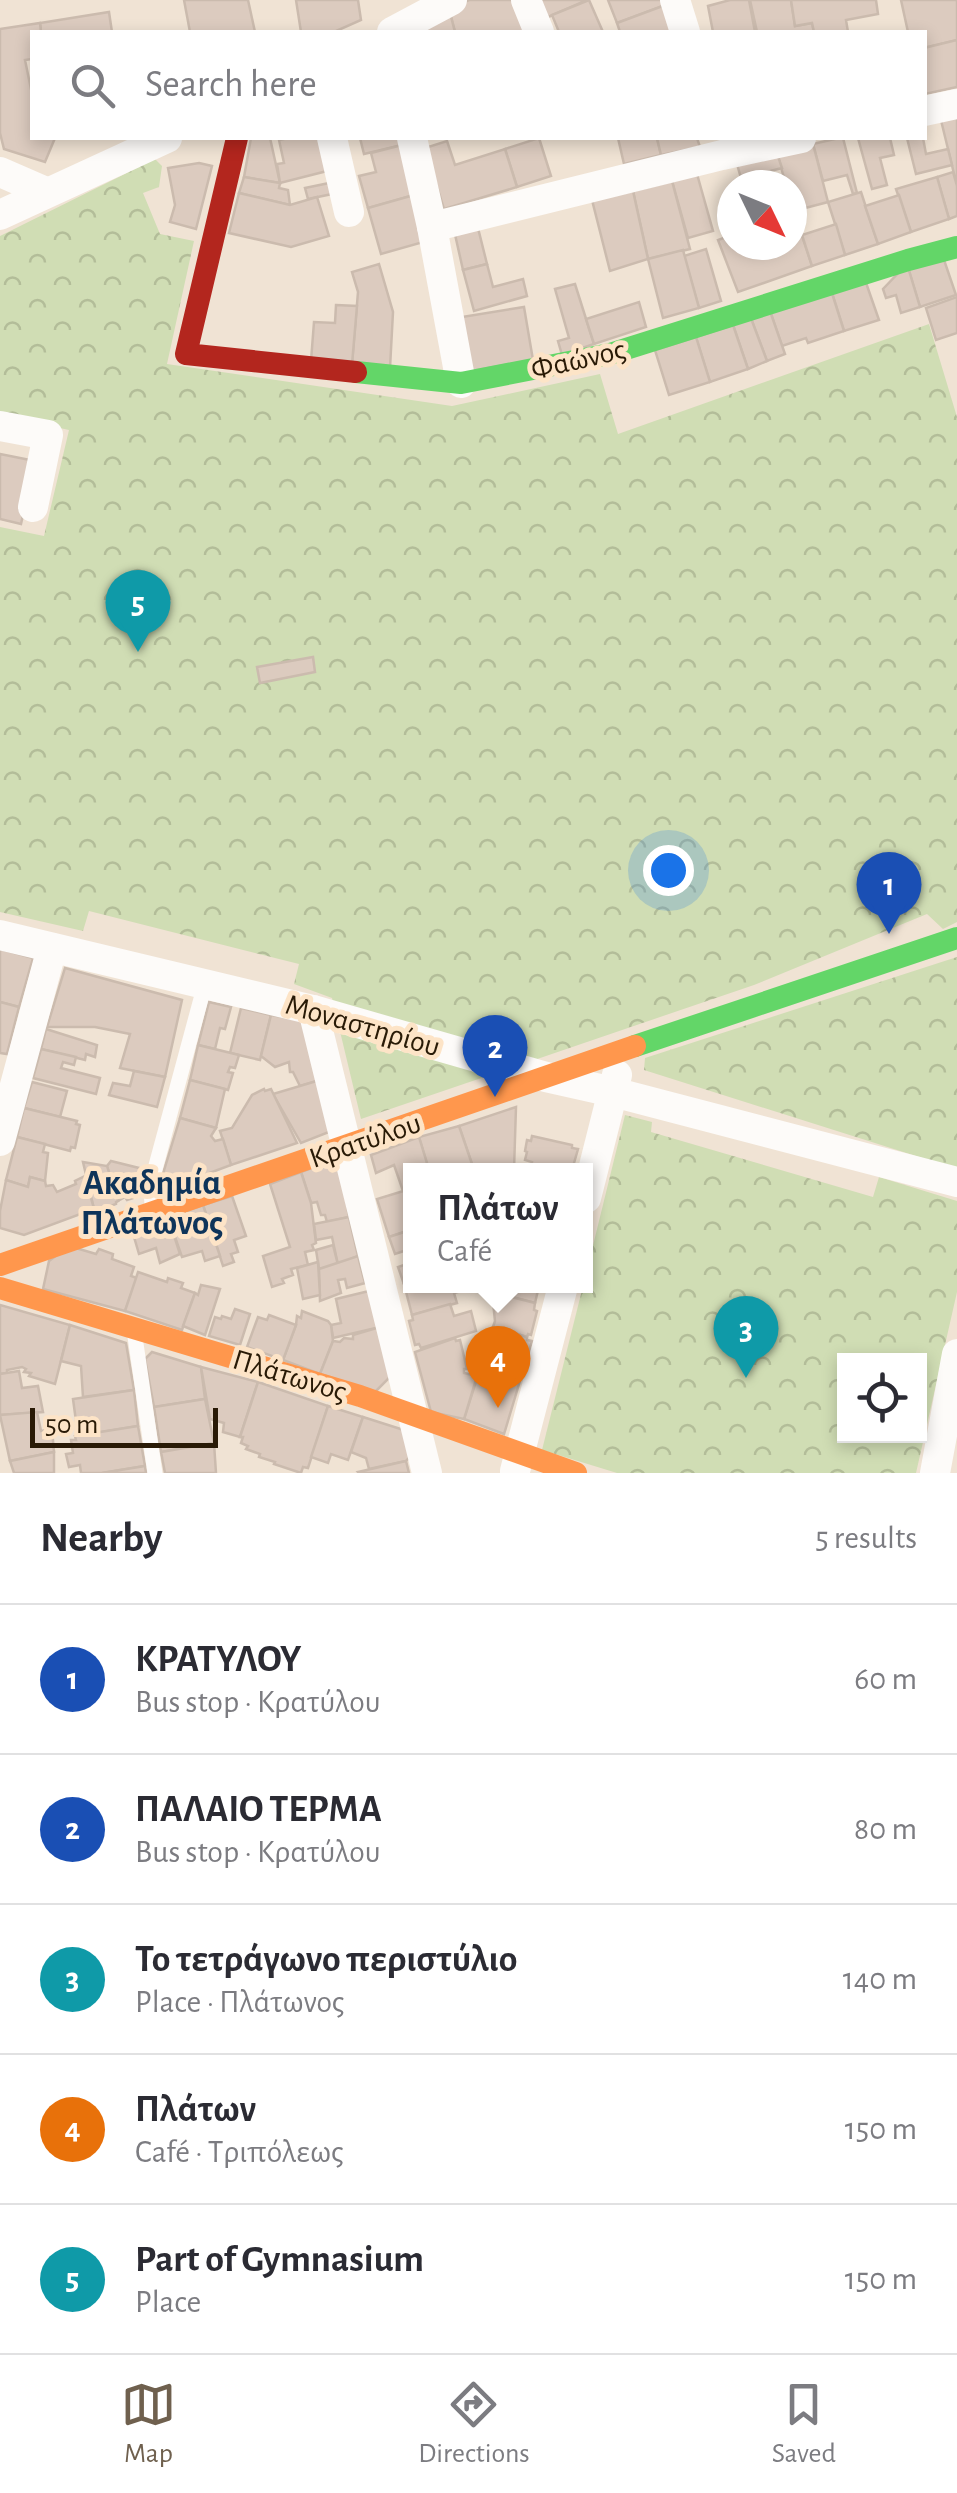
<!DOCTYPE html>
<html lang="en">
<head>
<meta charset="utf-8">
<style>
	:root { --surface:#fff; --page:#f2f2f3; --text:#2b2b33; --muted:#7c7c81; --line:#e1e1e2; --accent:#6f604e }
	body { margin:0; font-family:"Alegreya Sans",sans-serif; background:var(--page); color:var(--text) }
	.controls { position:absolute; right:30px; bottom:30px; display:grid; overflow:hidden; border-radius:0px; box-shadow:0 5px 15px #0003 }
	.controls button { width:90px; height:90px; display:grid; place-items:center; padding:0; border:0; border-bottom:2px solid var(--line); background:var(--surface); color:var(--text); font:50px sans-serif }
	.compass { position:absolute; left:717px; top:170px; width:90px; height:90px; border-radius:50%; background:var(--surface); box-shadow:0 5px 15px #0003; rotate:133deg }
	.scale { position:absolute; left:30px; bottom:25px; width:188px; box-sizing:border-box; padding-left:10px; border:5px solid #291a06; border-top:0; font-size:28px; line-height:35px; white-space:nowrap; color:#291a06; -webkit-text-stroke:8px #fde4c7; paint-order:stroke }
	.you { position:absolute; left:668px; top:870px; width:35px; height:35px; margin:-25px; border:8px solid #fff; border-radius:50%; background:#1a73e8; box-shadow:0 0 0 15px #1a73e833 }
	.badge { display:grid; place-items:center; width:65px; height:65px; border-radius:50%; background:var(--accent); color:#fff; font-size:32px; font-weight:700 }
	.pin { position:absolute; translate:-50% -82px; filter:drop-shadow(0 2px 5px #0008) }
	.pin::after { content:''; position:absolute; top:52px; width:35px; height:30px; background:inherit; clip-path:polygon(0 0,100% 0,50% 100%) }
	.popup { position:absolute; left:403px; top:1163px; width:190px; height:130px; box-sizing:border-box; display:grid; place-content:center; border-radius:0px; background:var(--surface); filter:drop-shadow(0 2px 8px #0005); font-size:32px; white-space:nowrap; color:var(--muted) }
	.popup b { font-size:38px; color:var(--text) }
	.popup::after { content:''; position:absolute; left:50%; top:100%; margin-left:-20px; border:20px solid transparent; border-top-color:var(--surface) }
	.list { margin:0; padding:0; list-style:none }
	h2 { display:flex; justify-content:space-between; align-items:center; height:130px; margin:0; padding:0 40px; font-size:42px }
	h2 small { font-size:32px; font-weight:400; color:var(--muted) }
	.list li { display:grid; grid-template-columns:65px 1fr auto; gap:30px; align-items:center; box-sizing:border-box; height:150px; padding:0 40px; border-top:2px solid var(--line) }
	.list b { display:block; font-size:38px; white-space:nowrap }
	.list p { margin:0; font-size:32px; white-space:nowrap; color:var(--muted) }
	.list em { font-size:32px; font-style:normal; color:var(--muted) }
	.icon { flex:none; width:55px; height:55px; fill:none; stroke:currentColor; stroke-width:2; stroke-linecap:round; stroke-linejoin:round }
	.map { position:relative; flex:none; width:957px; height:1473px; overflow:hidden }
	.search { position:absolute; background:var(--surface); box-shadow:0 5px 15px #0003; left:30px; right:30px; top:30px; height:110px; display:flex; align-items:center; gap:25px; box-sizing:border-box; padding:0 35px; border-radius:0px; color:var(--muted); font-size:38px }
	.sheet { height:880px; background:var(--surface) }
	nav { display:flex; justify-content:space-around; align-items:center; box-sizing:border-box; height:140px; border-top:2px solid var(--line); background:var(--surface); font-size:28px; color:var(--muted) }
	nav a { display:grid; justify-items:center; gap:5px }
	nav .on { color:var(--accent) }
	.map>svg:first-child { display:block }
	.park { fill:url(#park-crowns); fill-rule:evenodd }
	.building { fill:#dccbbf; stroke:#cbbbae; stroke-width:2.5 }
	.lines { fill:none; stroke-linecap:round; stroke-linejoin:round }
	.lane { stroke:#fdfbf9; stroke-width:15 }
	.street { stroke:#fdfbf9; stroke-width:30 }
	.fast { stroke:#63d668; stroke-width:22 }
	.slow { stroke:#ff974d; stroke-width:22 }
	.jam { stroke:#b3261e; stroke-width:22 }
	.labels { text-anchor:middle; stroke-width:10; stroke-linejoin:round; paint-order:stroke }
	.street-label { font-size:30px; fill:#291a06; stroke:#fde4c7 }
	.quarter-label { font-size:35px; font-weight:bold; fill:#0e345a; stroke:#fde4c7 }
</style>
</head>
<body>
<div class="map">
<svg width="957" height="1473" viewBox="0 0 957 1473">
	<defs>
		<pattern id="park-crowns" width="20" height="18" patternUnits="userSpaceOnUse" patternTransform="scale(2.5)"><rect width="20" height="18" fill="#d0ddb4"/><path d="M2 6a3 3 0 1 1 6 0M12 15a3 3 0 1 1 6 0" fill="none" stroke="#b3bd99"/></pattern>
	</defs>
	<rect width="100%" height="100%" fill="#f0e3d4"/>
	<!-- park -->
	<g class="park">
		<path d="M155,159L162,166L159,187L143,193L160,234L194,241L167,364L452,406L600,374L618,434L929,324L957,417V922L943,929L927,914L754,985L361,1119L332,998L294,984L299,964L89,911L83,931L0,912V527L44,536L69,430L0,415V236Z"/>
		<path d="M957,957V1169L644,1070L645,1058Z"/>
		<path d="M625,1115L652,1122L651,1132L873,1197L879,1177L957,1201V1292L916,1473H617L542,1450L583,1286H586V1274ZM844,1360H920V1436H844Z"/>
	</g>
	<!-- building -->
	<g class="building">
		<path d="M184,0H248L255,32H190Z"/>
		<path d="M296,0H358L361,20L334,32H301Z"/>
		<path d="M469,0H516L530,32H455L449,9Z"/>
		<path d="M538,0H587L546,18Z"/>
		<path d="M589,0L603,32H559L552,15Z"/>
		<path d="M608,0H667L668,4L617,23Z"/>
		<path d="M730,0H749L755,32H713L708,6Z"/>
		<path d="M750,0H791L795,26L812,23L814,32H757Z"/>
		<path d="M791,0H876L878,14L846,20L848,32H814L812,23L795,26Z"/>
		<path d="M901,0H957V40L924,48V32H908Z"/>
		<path d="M668,4L679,32H620L617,23Z"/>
		<path d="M449,9L455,32H417Z"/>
		<path d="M109,12L112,32H41L40,23Z"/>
		<path d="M40,23L41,32H32V59L25,60L32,94V138H55L45,162L4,149L0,133V29Z"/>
		<path d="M957,40V87L925,94L924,48Z"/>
		<path d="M957,107V186L939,112Z"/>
		<path d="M251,138H270L280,183L244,177Z"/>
		<path d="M288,138H319L327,171L280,183L277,164L284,163L279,140Z"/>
		<path d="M360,138H400L402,145L364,154Z"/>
		<path d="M539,138L551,176L517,187L505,149Z"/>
		<path d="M618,138H657L661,155L624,164Z"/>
		<path d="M657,138H697L700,147L661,155Z"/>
		<path d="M839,138H843L857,193L853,194L847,175L823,181L813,144Z"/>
		<path d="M858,138H890L894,155L880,158L887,185L872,189Z"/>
		<path d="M907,138H923L926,154L948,149L952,165L916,174Z"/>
		<path d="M447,141L455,165L505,149L517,187L444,209L425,148Z"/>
		<path d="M813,144L828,202L794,211L792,185H786L777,153Z"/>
		<path d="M402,145L414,195L368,208L359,176L376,172L371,153Z"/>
		<path d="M777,153L782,168L762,173L765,185H743L737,164Z"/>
		<path d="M199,163L212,166L196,229L170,222L175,205L168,168Z"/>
		<path d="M953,172L957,186V216L949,219L937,177Z"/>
		<path d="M697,174L713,231L688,238L672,181Z"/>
		<path d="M244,177L280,183L279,188L288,190L290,205L239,193Z"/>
		<path d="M937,177L949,219L911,232L896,189Z"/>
		<path d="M672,181L690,249L648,259L633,191Z"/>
		<path d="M334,182L337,193L308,199L305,188Z"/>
		<path d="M633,191L648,259L610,271L592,200Z"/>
		<path d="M861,192L878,244L845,255L828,202Z"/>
		<path d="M239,193L290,205L317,197L329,236L291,247L229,233Z"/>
		<path d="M414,195L427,241L381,254L368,208Z"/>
		<path d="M899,195L911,232L878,244L865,206Z"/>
		<path d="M794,211L812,266L738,292L718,240L732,235V245H792Z"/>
		<path d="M477,224L487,264L463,270L454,230Z"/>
		<path d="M836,224L845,255L812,266L802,235Z"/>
		<path d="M706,249L721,301L699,308L684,256Z"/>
		<path d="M683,250L699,308L663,318L648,259Z"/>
		<path d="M942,254L956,295L920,307L907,264Z"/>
		<path d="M379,264L393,312L390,368L352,364L358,292L352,272Z"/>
		<path d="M487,264L493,287L523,279L527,296L474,311L463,270Z"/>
		<path d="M907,264L920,307L901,313L896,295L886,298L883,289Z"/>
		<path d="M864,277L879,320L844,331L831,290Z"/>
		<path d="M575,284L594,344L562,355L558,341L569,338L555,289Z"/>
		<path d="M831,290L844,331L808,343L806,338L782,346L770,311Z"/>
		<path d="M957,297V333L936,340L926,308Z"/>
		<path d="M639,302L646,327L594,344L586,319Z"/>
		<path d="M336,305L357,306L352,364L311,361L314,322L335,323Z"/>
		<path d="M524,307L533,360L471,371L462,317Z"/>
		<path d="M770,311L785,354L767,361L749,313Z"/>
		<path d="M749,313L767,361L748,369L733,325Z"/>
		<path d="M733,325L748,369L710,382L696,337Z"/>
		<path d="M696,337L710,382L669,395L655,350Z"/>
		<path d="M0,454L35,461L21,524L0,519Z"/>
		<path d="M313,657L315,672L260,683L257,667Z"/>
		<path d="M0,949L33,958L19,1007L0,1002Z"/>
		<path d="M65,968L182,1000L165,1077L120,1068L130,1034L95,1027H47Z"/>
		<path d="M0,1002L19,1007L7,1054L0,1053Z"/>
		<path d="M209,1002L231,1007L225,1029L220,1028L215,1049L198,1045Z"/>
		<path d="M241,1008L271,1015L260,1060L230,1053Z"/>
		<path d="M271,1015L307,1021L320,1080L300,1086L293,1072H290L289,1062L275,1067L261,1056Z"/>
		<path d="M46,1029L97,1045L95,1057L86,1054L85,1060L41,1049Z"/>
		<path d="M198,1045L239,1055L235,1068L230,1067L228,1072L233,1073L228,1090L190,1080Z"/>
		<path d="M41,1049L76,1057L74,1065L63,1062L61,1068L100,1078L96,1094L33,1078Z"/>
		<path d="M134,1071L165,1077L157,1107L109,1095L113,1083L130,1086Z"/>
		<path d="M190,1080L225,1089L216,1128L180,1118Z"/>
		<path d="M320,1080L334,1130L301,1143L273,1094Z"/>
		<path d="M32,1082L67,1091L60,1117L24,1108Z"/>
		<path d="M264,1089L265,1091L271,1089L297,1143L231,1165L220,1131L232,1128L252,1095Z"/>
		<path d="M516,1107L514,1170H474L459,1126Z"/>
		<path d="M24,1108L77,1121L76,1124L80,1125L75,1148L71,1147L70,1151L17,1137Z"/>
		<path d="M180,1118L216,1128L211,1136L215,1141L223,1139L231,1165L172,1187L162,1177Z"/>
		<path d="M459,1126L474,1170H429L419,1137Z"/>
		<path d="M532,1136L572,1145V1148L578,1149L572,1170H530L532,1162L525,1160L527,1152L525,1151L527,1140L531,1141Z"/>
		<path d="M17,1137L45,1144L43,1152L48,1153L45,1181L30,1177L28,1187L6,1180Z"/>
		<path d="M419,1137L429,1170H410V1189L403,1191L394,1165L376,1173L371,1155Z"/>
		<path d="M339,1158L349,1217L327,1222L325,1215H321L317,1202L311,1203L301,1172Z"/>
		<path d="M111,1161L143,1169L136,1197L127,1200L125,1197L118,1201L107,1166Z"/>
		<path d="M83,1162L107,1166L118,1201L116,1202V1204L98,1211L97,1208L94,1209Z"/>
		<path d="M301,1172L311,1203L316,1243L312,1245L314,1250L305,1252L308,1265L291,1269L293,1275L282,1279L284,1283L272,1287L263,1256L290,1247L270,1184Z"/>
		<path d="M85,1176L94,1209L24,1235L0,1228V1211L6,1180L28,1187L30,1177L45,1181L46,1186L53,1185L57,1192L76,1184L75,1181Z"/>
		<path d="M410,1189V1230L389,1237L377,1199Z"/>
		<path d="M232,1196L246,1236L234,1240L238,1252L231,1254L234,1262L223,1266L203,1205Z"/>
		<path d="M203,1205L220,1256L205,1261L202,1251L182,1257L168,1217Z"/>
		<path d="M168,1217L180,1254L160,1263L156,1248L139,1254L132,1230Z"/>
		<path d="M349,1217L358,1256L338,1265L332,1237L316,1240L314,1224Z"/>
		<path d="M410,1230V1249L395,1254L389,1237Z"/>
		<path d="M333,1245L338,1265L319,1269L316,1250Z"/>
		<path d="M69,1246L96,1254L99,1249L113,1254L112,1259L134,1267L131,1276L137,1278L125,1311L43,1289L49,1261Z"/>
		<path d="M358,1256L365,1283L347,1288L345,1279L338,1280L341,1293L320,1301L319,1269Z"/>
		<path d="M318,1262L320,1295L303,1299L297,1268Z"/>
		<path d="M410,1263V1283L404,1284L398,1267Z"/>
		<path d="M138,1272L167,1282L168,1278L183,1283L181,1288L195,1293L182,1330L125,1311Z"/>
		<path d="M410,1283V1286H460L461,1291L454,1293L457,1303L412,1315L404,1284Z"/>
		<path d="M201,1285L220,1289L205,1335L183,1326L195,1293L198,1295Z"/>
		<path d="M504,1286H539L535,1303L508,1296L510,1290L503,1288Z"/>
		<path d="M369,1291L380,1327L333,1338L331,1325L341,1323L336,1299Z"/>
		<path d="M492,1292L535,1303L534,1310L537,1311L531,1335L528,1334L527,1337L493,1327L495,1321Z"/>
		<path d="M450,1304L454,1316L471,1311L476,1331L421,1348L419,1344L415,1345L409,1321L413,1320L412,1315Z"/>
		<path d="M0,1305L70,1325L55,1384L29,1376L31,1373L24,1372L26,1369L22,1367L7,1370V1373L0,1374Z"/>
		<path d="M235,1309L250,1314L240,1345L209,1336L215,1317L221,1319L222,1316L231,1319Z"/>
		<path d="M302,1311L328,1321L331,1325L333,1341L320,1374L283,1360L296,1325L297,1316L301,1318Z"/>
		<path d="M269,1315L296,1325L283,1360L247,1347L258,1317L267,1320Z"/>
		<path d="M70,1325L126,1343L134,1390L83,1397L81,1366L61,1361Z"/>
		<path d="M380,1327L393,1374L375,1392L320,1374L333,1341L340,1342L344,1338L353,1339V1335Z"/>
		<path d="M497,1328L527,1337V1340L532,1341L504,1434L464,1419L479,1372L483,1373L486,1362L493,1364L499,1346L496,1345L498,1339L494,1338Z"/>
		<path d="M455,1338L456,1341L460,1340L467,1369H464V1373L477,1376L464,1419L431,1412L415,1352Z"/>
		<path d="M152,1352L201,1367L205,1399L154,1407L145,1359Z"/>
		<path d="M201,1367L258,1382L240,1437L223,1432L224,1423L210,1419Z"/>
		<path d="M19,1371L22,1388L38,1386L43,1412L0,1415V1374Z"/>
		<path d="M258,1382L328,1406L308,1468L303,1467L301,1473L274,1464L275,1462L259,1457L260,1454L246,1449L248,1446L241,1443L243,1437H240Z"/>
		<path d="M134,1390L138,1426L78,1436L73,1399Z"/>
		<path d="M205,1399L214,1443L161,1452L154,1407Z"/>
		<path d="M328,1406L363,1417L348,1460L331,1454L328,1463L311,1457Z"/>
		<path d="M37,1412L41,1431L52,1429L54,1452L10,1461L0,1415Z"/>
		<path d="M363,1417L407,1431L413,1453L406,1461L369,1469L366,1458L351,1452Z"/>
		<path d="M138,1426L145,1466L102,1473H81L80,1465L69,1467L66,1454L73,1453L71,1440H76L75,1436Z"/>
		<path d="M214,1443L216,1473H165L161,1452Z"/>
		<path d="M54,1452V1473H14L10,1461Z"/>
		<path d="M406,1461L409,1473H359L358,1472Z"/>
		<path d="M145,1466L146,1473H102Z"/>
	</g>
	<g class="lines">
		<!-- lane -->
		<g class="lane">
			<path d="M152,1207L151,1184L205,984"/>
			<path d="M134,1330L155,1473"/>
		</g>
		<!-- street -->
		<g class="street">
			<path d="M526,0L539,32"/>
			<path d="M675,0L685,32"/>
			<path d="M392,32L452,0"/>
			<path d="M924,111L957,104"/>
			<path d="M332,138L349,212"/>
			<path d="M412,138L432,227L461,383"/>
			<path d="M0,172L46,192"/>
			<path d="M0,215L167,138"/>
			<path d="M432,227L722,155L801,138"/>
			<path d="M0,426L48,435L33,507"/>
			<path d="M0,935L313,1010L546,1077L613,1092L957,1182"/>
			<path d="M313,1010L427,1473"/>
			<path d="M0,1141L52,948"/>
			<path d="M586,1198L617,1075"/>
			<path d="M515,1471L563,1286"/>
			<path d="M935,1473L957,1354"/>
		</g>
		<!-- fast -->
		<g class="fast">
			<path d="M356,372L461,383L610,354L908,260L957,247"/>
			<path d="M635,1046L957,938"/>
		</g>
		<!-- slow -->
		<g class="slow">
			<path d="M0,1265L635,1046"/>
			<path d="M0,1288L360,1396L576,1473"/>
		</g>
		<!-- jam -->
		<path class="jam" d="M237,138L186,354L356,372"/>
	</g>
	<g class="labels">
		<!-- street labels -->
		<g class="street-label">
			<text transform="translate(578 359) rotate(-13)" y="10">Φαώνος</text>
			<text transform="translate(363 1025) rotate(16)" y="10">Μοναστηρίου</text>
			<text transform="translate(365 1140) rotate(-19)" y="10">Κρατύλου</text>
			<text transform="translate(290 1375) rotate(17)" y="10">Πλάτωνος</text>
		</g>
		<!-- quarter labels -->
		<g class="quarter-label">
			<text x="152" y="1194">Ακαδημία<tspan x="152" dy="40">Πλάτωνος</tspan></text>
		</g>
	</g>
</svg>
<div class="controls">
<button><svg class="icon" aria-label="locate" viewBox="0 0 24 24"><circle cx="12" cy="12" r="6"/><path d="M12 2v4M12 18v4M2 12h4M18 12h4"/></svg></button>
</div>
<svg class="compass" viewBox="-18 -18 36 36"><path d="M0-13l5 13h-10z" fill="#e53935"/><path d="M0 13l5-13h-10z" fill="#7c7c81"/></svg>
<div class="scale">50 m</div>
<div class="you"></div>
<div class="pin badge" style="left:889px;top:934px;background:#1a4fb4">1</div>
<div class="pin badge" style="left:495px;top:1097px;background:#1a4fb4">2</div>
<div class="pin badge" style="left:746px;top:1378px;background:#0f9aa8">3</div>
<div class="pin badge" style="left:498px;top:1408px;background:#e8710a">4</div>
<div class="popup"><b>Πλάτων</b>Café</div>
<div class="pin badge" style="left:138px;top:652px;background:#0f9aa8">5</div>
<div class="search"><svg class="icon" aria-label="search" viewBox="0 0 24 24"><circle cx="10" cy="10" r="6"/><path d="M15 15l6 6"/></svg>Search here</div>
</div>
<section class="sheet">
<h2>Nearby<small>5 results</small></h2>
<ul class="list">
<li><span class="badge" style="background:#1a4fb4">1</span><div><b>ΚΡΑΤΥΛΟΥ</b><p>Bus stop · Κρατύλου</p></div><em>60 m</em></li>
<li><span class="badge" style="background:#1a4fb4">2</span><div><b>ΠΑΛΑΙΟ ΤΕΡΜΑ</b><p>Bus stop · Κρατύλου</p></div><em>80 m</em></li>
<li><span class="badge" style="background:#0f9aa8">3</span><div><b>Το τετράγωνο περιστύλιο</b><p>Place · Πλάτωνος</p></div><em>140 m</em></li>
<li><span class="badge" style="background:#e8710a">4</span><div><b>Πλάτων</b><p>Café · Τριπόλεως</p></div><em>150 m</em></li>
<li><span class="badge" style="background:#0f9aa8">5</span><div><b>Part of Gymnasium</b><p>Place</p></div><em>150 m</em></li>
</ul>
</section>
<nav>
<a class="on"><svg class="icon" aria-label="map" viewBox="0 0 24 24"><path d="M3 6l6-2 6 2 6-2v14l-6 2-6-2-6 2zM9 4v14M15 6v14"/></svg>Map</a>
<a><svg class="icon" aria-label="directions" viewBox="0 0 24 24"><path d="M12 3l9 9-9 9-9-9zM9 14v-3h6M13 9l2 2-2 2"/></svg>Directions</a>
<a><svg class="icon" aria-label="saved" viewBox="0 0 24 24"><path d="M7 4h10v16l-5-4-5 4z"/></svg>Saved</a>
</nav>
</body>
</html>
